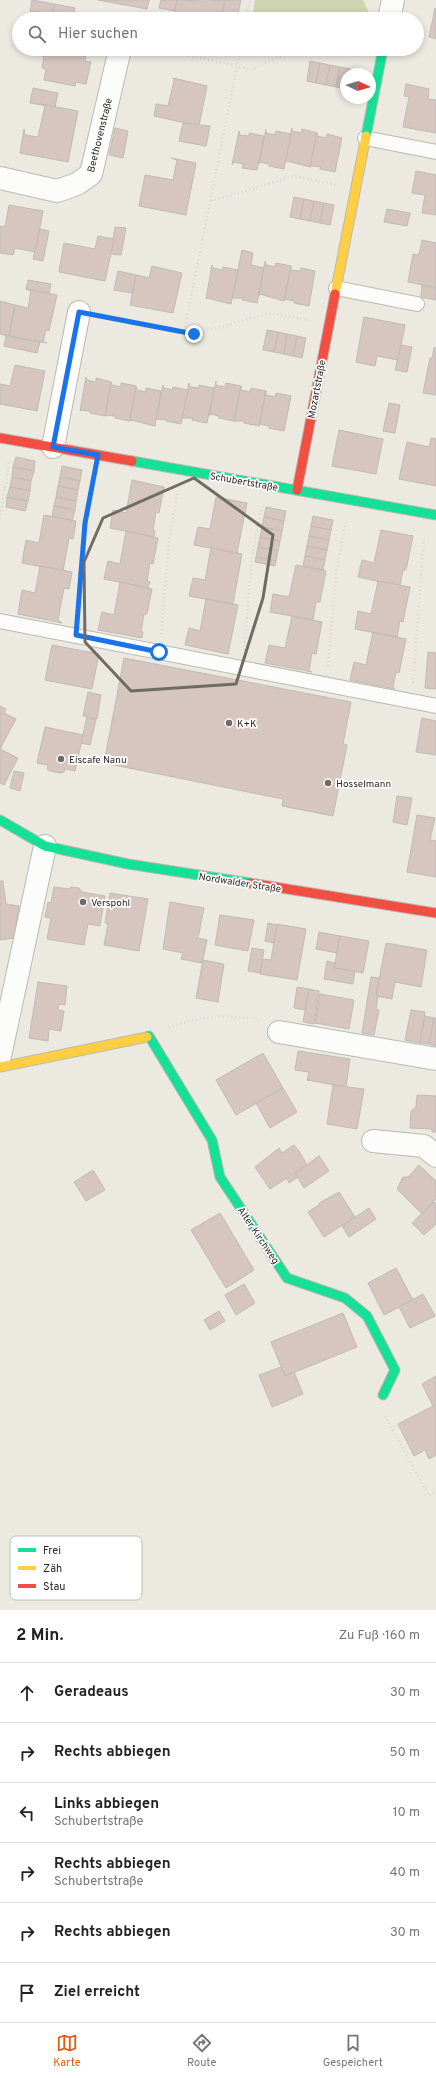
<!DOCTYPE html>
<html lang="de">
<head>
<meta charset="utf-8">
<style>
	:root { --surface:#fff; --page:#f6f6f6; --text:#222; --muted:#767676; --line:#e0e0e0; --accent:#ea580c }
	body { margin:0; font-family:Overpass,sans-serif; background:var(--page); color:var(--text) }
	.compass { position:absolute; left:340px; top:68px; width:36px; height:36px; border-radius:50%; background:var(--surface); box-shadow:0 2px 6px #0003; rotate:94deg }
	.stop { position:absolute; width:12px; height:12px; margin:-9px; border:3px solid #1a73e8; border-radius:50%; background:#fff }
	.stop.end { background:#1a73e8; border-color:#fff; box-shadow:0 1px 4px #0008 }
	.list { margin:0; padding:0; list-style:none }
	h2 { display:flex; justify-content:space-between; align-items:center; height:52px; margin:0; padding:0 16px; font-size:17px }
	h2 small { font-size:13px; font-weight:400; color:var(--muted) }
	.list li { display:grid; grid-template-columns:26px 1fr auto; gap:12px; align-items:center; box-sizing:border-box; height:60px; padding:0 16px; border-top:1px solid var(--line) }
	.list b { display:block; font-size:15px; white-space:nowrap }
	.list p { margin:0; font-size:13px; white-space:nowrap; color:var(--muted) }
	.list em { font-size:13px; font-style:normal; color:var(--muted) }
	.icon { flex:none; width:22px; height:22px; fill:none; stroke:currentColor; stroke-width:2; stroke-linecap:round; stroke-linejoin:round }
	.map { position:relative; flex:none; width:436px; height:1610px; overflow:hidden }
	.search { position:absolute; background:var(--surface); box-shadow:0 2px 6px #0003; left:12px; right:12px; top:12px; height:44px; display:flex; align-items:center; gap:10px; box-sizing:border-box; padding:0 14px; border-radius:22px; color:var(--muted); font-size:15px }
	.sheet { height:412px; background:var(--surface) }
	nav { display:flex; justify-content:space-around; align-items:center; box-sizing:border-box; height:56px; border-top:1px solid var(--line); background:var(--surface); font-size:11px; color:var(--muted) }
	nav a { display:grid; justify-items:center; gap:2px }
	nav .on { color:var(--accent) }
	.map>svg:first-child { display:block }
	.green { fill:#cfd4b2 }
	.building { fill:#d6c6bf; stroke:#bfbbb6 }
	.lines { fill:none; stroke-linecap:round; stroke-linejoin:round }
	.lane-casing { stroke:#bbb9b1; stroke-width:16 }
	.street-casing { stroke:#bbb9b1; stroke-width:24 }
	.fast-casing { stroke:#bbb9b1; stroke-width:11 }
	.slow-casing { stroke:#bbb9b1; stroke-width:11 }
	.jam-casing { stroke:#bbb9b1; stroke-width:11 }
	.path { stroke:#d7d5d3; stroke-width:2.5; stroke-dasharray:1 3; stroke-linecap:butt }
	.lane { stroke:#fcfcfa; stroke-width:14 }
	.street { stroke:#fcfcfa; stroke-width:22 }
	.fast { stroke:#16e098; stroke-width:9 }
	.slow { stroke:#ffcf43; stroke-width:9 }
	.jam { stroke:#f24e42; stroke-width:9 }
	.route { stroke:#1a73e8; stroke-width:5 }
	.marked { fill:none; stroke:#6e6c64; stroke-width:3; stroke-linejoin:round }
	.poi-dot { fill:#6e6c64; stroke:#fff; stroke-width:1.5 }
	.labels { text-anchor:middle; stroke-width:3.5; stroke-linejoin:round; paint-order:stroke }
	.street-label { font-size:10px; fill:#2a2822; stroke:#fff }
	.poi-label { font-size:10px; fill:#2a2822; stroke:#fff; text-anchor:start }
	.key { fill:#fff; stroke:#bfbebd; stroke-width:1 }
	.key-label { font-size:11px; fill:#2a2822 }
</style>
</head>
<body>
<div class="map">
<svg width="436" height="1610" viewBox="0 0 436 1610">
	<rect width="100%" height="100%" fill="#ece9e0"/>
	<!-- green -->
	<path class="green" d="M255,0H363L370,15V19H252Z"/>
	<!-- building -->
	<g class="building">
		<path d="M32,0L54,4L52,15L30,11Z"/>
		<path d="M98,0H149L147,9Z"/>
		<path d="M161,0H177L175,11L159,8Z"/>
		<path d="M177,0L205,1L225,0L221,19H173Z"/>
		<path d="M225,0H241L237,18L222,15Z"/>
		<path d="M54,4L75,8L73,19L52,15Z"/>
		<path d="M435,8L436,9V39L429,37Z"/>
		<path d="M40,49H87L85,61L91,62L86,84L76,82L75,86L44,80L46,69L42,68L44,56H41Z"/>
		<path d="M310,61L320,63L316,83L307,81Z"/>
		<path d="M320,63L330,65L326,85L316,83Z"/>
		<path d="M330,65L340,67L336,87L326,85Z"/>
		<path d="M340,67L350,69L349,74H346V89L336,87Z"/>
		<path d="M173,78L207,86L199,126L154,116L156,104L168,106L174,81Z"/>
		<path d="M406,84L429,89L428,99L436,100V133L403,127L409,97L404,96Z"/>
		<path d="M33,88L58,93L55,107L30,103Z"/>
		<path d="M40,104L78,111L68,162L20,153L24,129L25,135L38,137L45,106Z"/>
		<path d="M183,123L210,126L206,146L179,141Z"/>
		<path d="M115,128L128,131L123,158L109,155Z"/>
		<path d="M292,128V131L301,133L302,129L317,133L310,167L287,161L285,162Z"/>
		<path d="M266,129V133L275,135L276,131L291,134L284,169L269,166V164L260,162L259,164Z"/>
		<path d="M239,131L240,135L249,136V133L264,136L257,170L242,168L243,164L234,162L232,165Z"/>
		<path d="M317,133V136L326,138L327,134L342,138L335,172L320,169L321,167L312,166L310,167Z"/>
		<path d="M171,158L196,163L186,215L139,206L145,175L173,180L177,160Z"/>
		<path d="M416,171L436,175V215L422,213L425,195L412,193Z"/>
		<path d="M294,197L304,199L300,219L290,217Z"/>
		<path d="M304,199L314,201L310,221L300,219Z"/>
		<path d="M314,201L324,203L320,223L310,221Z"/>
		<path d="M324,203L334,205L330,225L320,223Z"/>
		<path d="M9,205L43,211L35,252L15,248L13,255L0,253V226L5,227Z"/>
		<path d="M387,209L410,213L407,226L384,222Z"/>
		<path d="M115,227L126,228L121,255L111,254Z"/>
		<path d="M40,229L49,231L43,261L33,259Z"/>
		<path d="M98,236L114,239L105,281L59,272L64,243L95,249Z"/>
		<path d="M422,240L436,243V288L408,282L413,254L419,255Z"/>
		<path d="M242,250L253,253L251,265L264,268L257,303L242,300L243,298H232Z"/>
		<path d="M265,261L266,265L275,267L276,263L291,266L284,301L260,294L259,296Z"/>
		<path d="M212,265L213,268L222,270L223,267L238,270L231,304L207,298L206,299Z"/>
		<path d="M152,266L182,273L173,313L130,305L136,275L149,278Z"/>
		<path d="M291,266V270L300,271L301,268L315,271L309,306L294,303V301L285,299L284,301Z"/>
		<path d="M118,271L136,275L132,293L114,290Z"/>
		<path d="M28,280L51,284L49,294L26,289Z"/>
		<path d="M422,285L436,288V300L421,297Z"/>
		<path d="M26,289L57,295L49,331L46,330L43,342L47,343L9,336L15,305L28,308L31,291Z"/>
		<path d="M0,301L15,305L9,336L0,334Z"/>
		<path d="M364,317L405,325L398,360L377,356L375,366L356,362Z"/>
		<path d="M267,330L278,332L274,352L263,350Z"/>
		<path d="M278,332L287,334L284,354L274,352Z"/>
		<path d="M287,334L297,336L293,356L284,354Z"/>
		<path d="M6,336L40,342L37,353L4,346Z"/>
		<path d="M297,336L306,338L302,358L293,356Z"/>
		<path d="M401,345L412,347L407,372L395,370Z"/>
		<path d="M436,347V395L423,393L430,358H432L434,348Z"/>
		<path d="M15,365L45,371L37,411L0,404V384L10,386Z"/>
		<path d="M86,377L87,380L96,382V378L111,382L105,416L90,413V411L81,410L80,411Z"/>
		<path d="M216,381V385L225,387L226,383L241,386L234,421L219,418V416L210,414L209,416Z"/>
		<path d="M111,382L112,385L121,387V383L136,386L130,421L115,418V416L106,415L105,416Z"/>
		<path d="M189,383L190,387L199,388V385L214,388L207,423L192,420L193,418H182Z"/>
		<path d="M163,385L164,388L172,390L173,387L188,390L181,424L166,421L167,420L156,419Z"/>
		<path d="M136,386L137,390L146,392V388L161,391L155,426L131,420L130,421Z"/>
		<path d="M241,386V390L250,392L251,388L266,391L259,426L244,423V421H234Z"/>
		<path d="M266,391V395L275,397L276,393L291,396L284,431L269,428V426L260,424L259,426Z"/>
		<path d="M389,403L400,405L395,433L383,431Z"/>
		<path d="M339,430L383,439L376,474L332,466Z"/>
		<path d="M431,438L436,439V486L399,479L407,442L429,447Z"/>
		<path d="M16,457L35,461L34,471L13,467Z"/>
		<path d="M62,466L82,470L80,481L60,477Z"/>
		<path d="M13,467L34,471L31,481L12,477Z"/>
		<path d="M12,477L31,481L30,491L10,487Z"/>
		<path d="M60,477L80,481L78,490L58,486Z"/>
		<path d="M132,480L164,487L159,513L156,512L153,530L155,531L154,537L110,528L113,510L126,513Z"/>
		<path d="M58,486L78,490L76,501L56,497Z"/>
		<path d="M10,487L30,491L28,501L7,497Z"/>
		<path d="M7,497L28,501L25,511L6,507Z"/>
		<path d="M56,497L76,501L75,510L54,506Z"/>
		<path d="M216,497L247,503L237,553L194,545L198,527L210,529Z"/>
		<path d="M54,506L75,510L72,521L52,517Z"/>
		<path d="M266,507L286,511L284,521L264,517Z"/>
		<path d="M44,515L76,521L73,539L69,538L63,571L22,563L26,540L39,543Z"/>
		<path d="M313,516L333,520L331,530L311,526Z"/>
		<path d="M264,517L284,521L282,531L262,527Z"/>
		<path d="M311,526L331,530L329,540L309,536Z"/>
		<path d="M262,527L282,531L280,541L260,537Z"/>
		<path d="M381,530L413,536L406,570H403L400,586L358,577L362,560L374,563Z"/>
		<path d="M126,531L158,538L153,564L150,563L147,581L150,582L148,588L104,579L108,561L120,564Z"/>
		<path d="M309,536L329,540L327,550L307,546Z"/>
		<path d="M260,537L280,541L278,551L258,547Z"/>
		<path d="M307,546L327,550L325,560L305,556Z"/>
		<path d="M258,547L278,551L276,561L256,557Z"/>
		<path d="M211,548L242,554L233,604L189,596L193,578L205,580Z"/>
		<path d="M305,556L325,560L323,570L303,566Z"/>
		<path d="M256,557L276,561L275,566L255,562Z"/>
		<path d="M296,565L326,571L320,602H316L313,620L270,612L273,594L289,597Z"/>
		<path d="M40,566L72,572L69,589L64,588L58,620L62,623L18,614L22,590L35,593Z"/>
		<path d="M378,581L410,587L403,622L400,621L397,637L355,629L358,611L371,614Z"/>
		<path d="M120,582L152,589L147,614H144L141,632H143L142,638L98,630L102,612L114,615Z"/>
		<path d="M206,599L238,605L228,654L185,645L189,628L200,631Z"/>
		<path d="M292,616L322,622L316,654L312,653L309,671L312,672L265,663L269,645L285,648Z"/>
		<path d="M373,632L406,639L399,673L396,672L393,687L395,689L350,680L354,662L366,665Z"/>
		<path d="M52,645L99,654L92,689L45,680Z"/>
		<path d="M428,652L436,653V689L425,688Z"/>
		<path d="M124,658L351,702L343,744L347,745L333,816L282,806L283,799L104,763Z"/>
		<path d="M88,692L101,695L97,719L83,716Z"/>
		<path d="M0,706L6,709L4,713L16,719L0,749Z"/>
		<path d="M87,717L96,720L90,745L81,743Z"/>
		<path d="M422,718L436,721V755L416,752Z"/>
		<path d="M45,727L83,735L75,771L65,769L64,772L61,773L50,771L47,769L48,765L37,763Z"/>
		<path d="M0,749L18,758L4,785L0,783Z"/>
		<path d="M14,771L24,773L20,791L10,788Z"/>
		<path d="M397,796L412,798L407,825L393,822Z"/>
		<path d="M417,815L435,818L430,840L436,841V877L407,872Z"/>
		<path d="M0,881H3L6,904L19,906L14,938L0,940Z"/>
		<path d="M54,887L69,889L71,887L79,888L82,892L105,896L100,926L88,924L84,945L47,939L51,918L45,917L48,902L51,903Z"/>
		<path d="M110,893L148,899L139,951L104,945L108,924L105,923Z"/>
		<path d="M170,902L204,908L198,938L207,940L202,963L181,959L183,953L163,949Z"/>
		<path d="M220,915L254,920L248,951L215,945Z"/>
		<path d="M268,923L277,925L274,943L265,941Z"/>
		<path d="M277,924L306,929L297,980L260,974L262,959L271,960Z"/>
		<path d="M319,932L340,936L337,953L316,949Z"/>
		<path d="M340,936L369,941L363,973L334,968Z"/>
		<path d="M386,943L427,950L421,987L395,982L392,999L376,996Z"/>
		<path d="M252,948L264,950L260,973L248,971Z"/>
		<path d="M203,960L224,964L218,1002L196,998Z"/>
		<path d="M327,961L335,963L334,968L355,971L353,984L324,979Z"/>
		<path d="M371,977L379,978L376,996H378L376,1009L379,1010L374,1035L362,1033Z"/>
		<path d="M38,982L67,986L65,1005L59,1004L58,1010L64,1011L61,1031L49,1029L48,1041L29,1038Z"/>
		<path d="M297,987L309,989L305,1010L294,1008Z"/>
		<path d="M309,989L319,991L314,1024L303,1022Z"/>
		<path d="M320,994L354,1000L349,1029L315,1023Z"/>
		<path d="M411,1010L425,1012L420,1043L405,1040Z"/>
		<path d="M425,1016L434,1018L429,1044L420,1043Z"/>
		<path d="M434,1018H436V1046L429,1044Z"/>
		<path d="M298,1051L350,1059L346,1087L307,1080L309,1072L295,1070Z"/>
		<path d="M263,1053L283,1088L236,1115L216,1080Z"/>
		<path d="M333,1085L364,1089L357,1129L327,1124Z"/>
		<path d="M283,1088L297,1112L270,1128L256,1103Z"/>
		<path d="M417,1095L436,1096V1132H432V1129L410,1128L411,1111L416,1107Z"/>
		<path d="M294,1145L299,1151L307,1165L295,1173L298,1177L289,1183L287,1178L270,1189L255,1167L279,1148L282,1153Z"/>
		<path d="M319,1156L329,1171L304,1188L295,1173Z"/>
		<path d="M419,1165L436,1181V1199L422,1214L397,1189L403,1177H408Z"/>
		<path d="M93,1170L105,1190L86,1201L74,1182Z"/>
		<path d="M339,1192L355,1217L324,1237L308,1212L320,1204L319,1203Z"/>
		<path d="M434,1202L436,1204V1224L424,1235L412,1223Z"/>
		<path d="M369,1208L376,1219L349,1237L342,1226Z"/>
		<path d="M220,1213L254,1270L226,1288L191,1230Z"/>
		<path d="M396,1268L413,1300L384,1315L368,1283Z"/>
		<path d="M244,1284L255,1303L236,1315L225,1295Z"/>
		<path d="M423,1294L435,1316L410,1328L399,1307Z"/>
		<path d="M219,1311L225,1321L210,1330L204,1320Z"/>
		<path d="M343,1313L357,1347L285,1376L271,1342Z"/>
		<path d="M281,1367L285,1376L294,1372L303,1394L272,1407L259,1375Z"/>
		<path d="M436,1376V1455L429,1459L425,1450L414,1456L398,1424L433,1406L422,1384Z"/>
	</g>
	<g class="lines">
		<!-- lane casing -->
		<g class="lane-casing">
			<g id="lane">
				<path d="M365,138L436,152"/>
				<path d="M336,288L417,304"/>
				<path d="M0,621L436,706"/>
			</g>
		</g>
		<!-- street casing -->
		<g class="street-casing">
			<g id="street">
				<path d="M389,19L393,0"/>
				<path d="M0,178L57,191L77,184L91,174L120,49"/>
				<path d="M53,447L79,312"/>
				<path d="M279,1032L436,1059"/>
				<path d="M0,1056L45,846"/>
				<path d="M373,1141L424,1146L436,1156"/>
			</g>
		</g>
		<!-- fast casing -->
		<g class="fast-casing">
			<g id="fast">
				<path d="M366,136L383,49"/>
				<path d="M132,461L436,515"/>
				<path d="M0,820L45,846L128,864L250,883"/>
				<path d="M147,1037L149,1036L212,1140L220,1177L287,1278L345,1298L367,1316L395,1370L383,1395"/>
			</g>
		</g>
		<!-- slow casing -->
		<g class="slow-casing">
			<g id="slow">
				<path d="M335,294L366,136"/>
				<path d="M0,1067L147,1037"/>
			</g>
		</g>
		<!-- jam casing -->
		<g class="jam-casing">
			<g id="jam">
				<path d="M0,438L132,461"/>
				<path d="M297,490L335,294"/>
				<path d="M250,883L436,913"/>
			</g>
		</g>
		<!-- path -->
		<g class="path">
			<path d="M246,19L250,0"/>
			<path d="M157,49L237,66L240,49"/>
			<path d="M343,49L360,53"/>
			<path d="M211,201L295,176L335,185"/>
			<path d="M100,316L184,333L237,66L250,70L297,49"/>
			<path d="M184,333L194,334L271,313L309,320"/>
			<path d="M0,519L9,462"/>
			<path d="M77,617L85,523L94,477"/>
			<path d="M161,634L169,540L178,492"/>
			<path d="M244,650L252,556L262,506"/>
			<path d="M328,666L336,573L346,521"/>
			<path d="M413,683L424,536"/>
			<path d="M169,1028C203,1015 220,1015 256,1019L259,1021"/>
			<path d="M385,1416L429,1496L436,1491"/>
		</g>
		<!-- lane -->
		<use href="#lane" class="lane"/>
		<!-- street -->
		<use href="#street" class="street"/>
		<!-- fast -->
		<use href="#fast" class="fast"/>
		<!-- slow -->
		<use href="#slow" class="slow"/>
		<!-- jam -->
		<use href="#jam" class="jam"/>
	</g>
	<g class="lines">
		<!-- route -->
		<path class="route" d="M159,652L76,635L85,523L98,455L53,447L79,312L194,334"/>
	</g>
	<!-- marked area -->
	<path class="marked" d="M194,478L273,535L263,598L236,684L131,691L85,642L84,562L103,518Z"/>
	<!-- markers -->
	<g class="poi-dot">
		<circle cx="229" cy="723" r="4"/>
		<circle cx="61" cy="759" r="4"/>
		<circle cx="328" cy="783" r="4"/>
		<circle cx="83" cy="902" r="4"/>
	</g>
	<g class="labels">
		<!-- street labels -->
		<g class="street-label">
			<text transform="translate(99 135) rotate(-76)" y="4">Beethovenstraße</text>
			<text transform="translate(316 389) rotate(-79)" y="4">Mozartstraße</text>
			<text transform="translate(244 481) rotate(10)" y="4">Schubertstraße</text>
			<text transform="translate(240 882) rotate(9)" y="4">Nordwalder Straße</text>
			<text transform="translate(259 1235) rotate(56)" y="4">Alter Kirchweg</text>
		</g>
		<!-- poi labels -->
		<g class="poi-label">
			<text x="237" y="727">K+K</text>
			<text x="69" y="763">Eiscafe Nanu</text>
			<text x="336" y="787">Hosselmann</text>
			<text x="91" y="906">Verspohl</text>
		</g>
	</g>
	<!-- legend -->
	<rect x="10" y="1536" width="132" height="64" rx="6" class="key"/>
	<rect x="18" y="1548" width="18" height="4" fill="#16e098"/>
	<rect x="18" y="1566" width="18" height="4" fill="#ffcf43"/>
	<rect x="18" y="1584" width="18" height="4" fill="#f24e42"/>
	<g class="key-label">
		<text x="43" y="1554">Frei</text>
		<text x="43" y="1572">Zäh</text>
		<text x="43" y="1590">Stau</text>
	</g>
</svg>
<svg class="compass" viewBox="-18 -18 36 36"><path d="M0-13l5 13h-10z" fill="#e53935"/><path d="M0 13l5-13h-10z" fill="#767676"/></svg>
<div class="stop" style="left:159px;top:652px"></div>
<div class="stop end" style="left:194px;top:334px"></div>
<div class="search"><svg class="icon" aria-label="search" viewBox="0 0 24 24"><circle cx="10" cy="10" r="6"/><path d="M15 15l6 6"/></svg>Hier suchen</div>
</div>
<section class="sheet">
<h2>2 Min.<small>Zu Fuß · 160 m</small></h2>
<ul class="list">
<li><svg class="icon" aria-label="ahead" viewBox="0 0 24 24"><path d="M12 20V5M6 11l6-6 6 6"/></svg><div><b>Geradeaus</b></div><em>30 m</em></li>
<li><svg class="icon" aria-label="right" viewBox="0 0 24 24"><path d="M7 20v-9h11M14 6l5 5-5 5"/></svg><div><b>Rechts abbiegen</b></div><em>50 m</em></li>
<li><svg class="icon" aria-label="left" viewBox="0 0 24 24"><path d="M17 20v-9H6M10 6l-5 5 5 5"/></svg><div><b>Links abbiegen</b><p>Schubertstraße</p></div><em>10 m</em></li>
<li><svg class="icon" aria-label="right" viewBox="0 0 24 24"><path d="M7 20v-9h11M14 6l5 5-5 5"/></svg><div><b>Rechts abbiegen</b><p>Schubertstraße</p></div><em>40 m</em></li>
<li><svg class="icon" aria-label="right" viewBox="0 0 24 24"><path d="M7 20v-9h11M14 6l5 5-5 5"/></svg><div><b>Rechts abbiegen</b></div><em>30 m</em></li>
<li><svg class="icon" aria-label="arrive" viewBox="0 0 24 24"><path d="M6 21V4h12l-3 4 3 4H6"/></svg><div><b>Ziel erreicht</b></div></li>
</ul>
</section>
<nav>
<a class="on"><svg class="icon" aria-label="map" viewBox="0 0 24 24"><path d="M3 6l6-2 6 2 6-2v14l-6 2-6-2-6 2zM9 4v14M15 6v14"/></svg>Karte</a>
<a><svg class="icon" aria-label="directions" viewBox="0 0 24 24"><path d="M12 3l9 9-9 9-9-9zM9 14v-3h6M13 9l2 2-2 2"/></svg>Route</a>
<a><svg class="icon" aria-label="saved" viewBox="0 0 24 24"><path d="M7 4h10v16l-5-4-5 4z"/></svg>Gespeichert</a>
</nav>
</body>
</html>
